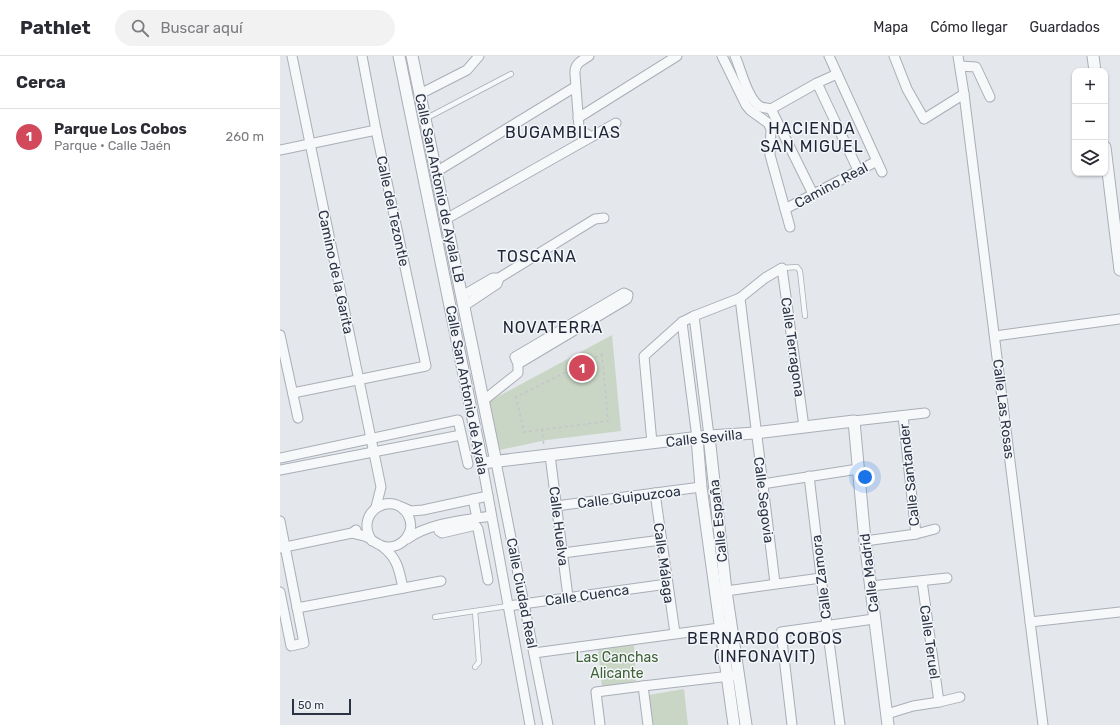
<!DOCTYPE html>
<html lang="es">
<head>
<meta charset="utf-8">
<style>
	:root { --surface:#fff; --page:#f2f2f3; --text:#2b2b33; --muted:#7c7c81; --line:#e1e1e2; --accent:#d1495b }
	body { margin:0; font-family:Rubik,sans-serif; background:var(--page); color:var(--text) }
	.controls { position:absolute; right:12px; top:12px; display:grid; overflow:hidden; border-radius:8px; box-shadow:0 1px 3px #0004 }
	.controls button { width:36px; height:36px; display:grid; place-items:center; padding:0; border:0; border-bottom:1px solid var(--line); background:var(--surface); color:var(--text); font:20px sans-serif }
	.scale { position:absolute; left:12px; bottom:10px; width:59px; box-sizing:border-box; padding-left:4px; border:2px solid #2b3445; border-top:0; font-size:11px; line-height:14px; white-space:nowrap; color:#2b3445; -webkit-text-stroke:3px #f4f6f9; paint-order:stroke }
	.you { position:absolute; left:585px; top:421px; width:14px; height:14px; margin:-10px; border:3px solid #fff; border-radius:50%; background:#1a73e8; box-shadow:0 0 0 6px #1a73e833 }
	.badge { display:grid; place-items:center; width:26px; height:26px; border-radius:50%; background:var(--accent); color:#fff; font-size:13px; font-weight:700 }
	.pin { position:absolute; translate:-50% -50%; border:2px solid #fff; box-shadow:0 1px 4px #0006 }
	.list { margin:0; padding:0; list-style:none }
	h2 { display:flex; justify-content:space-between; align-items:center; height:52px; margin:0; padding:0 16px; font-size:17px }
	h2 small { font-size:13px; font-weight:400; color:var(--muted) }
	.list li { display:grid; grid-template-columns:26px 1fr auto; gap:12px; align-items:center; box-sizing:border-box; height:56px; padding:0 16px; border-top:1px solid var(--line) }
	.list b { display:block; font-size:15px; white-space:nowrap }
	.list p { margin:0; font-size:13px; white-space:nowrap; color:var(--muted) }
	.list em { font-size:13px; font-style:normal; color:var(--muted) }
	.icon { flex:none; width:22px; height:22px; fill:none; stroke:currentColor; stroke-width:2; stroke-linecap:round; stroke-linejoin:round }
	.map { position:relative; flex:none; width:840px; height:669px; overflow:hidden }
	header { display:flex; align-items:center; gap:24px; box-sizing:border-box; height:56px; padding:0 20px; background:var(--surface); border-bottom:1px solid var(--line) }
	header strong { font-size:19px }
	nav { display:flex; gap:22px; margin-inline-start:auto; font-size:14px }
	.search { width:280px; height:36px; background:var(--page); display:flex; align-items:center; gap:10px; box-sizing:border-box; padding:0 14px; border-radius:22px; color:var(--muted); font-size:15px }
	main { display:flex }
	aside { flex:1; background:var(--surface) }
	.map>svg:first-child { display:block }
	.green { fill:#c9d6c5 }
	.lines { fill:none; stroke-linecap:round; stroke-linejoin:round }
	.service-casing { stroke:#a9aeb7; stroke-width:6 }
	.minor-casing { stroke:#a9aeb7; stroke-width:11 }
	.tertiary-casing { stroke:#a9aeb7; stroke-width:13 }
	.path { stroke:#c2c5cb; stroke-width:1.5; stroke-dasharray:3 3; stroke-linecap:butt }
	.service { stroke:#f7f8fa; stroke-width:4.5 }
	.minor { stroke:#f7f8fa; stroke-width:9 }
	.tertiary { stroke:#f7f8fa; stroke-width:11 }
	.labels { text-anchor:middle; stroke-width:3; stroke-linejoin:round; paint-order:stroke }
	.street-label { font-size:14px; fill:#2b3445; stroke:#f4f6f9 }
	.park-label { font-size:14px; fill:#3f6138; stroke:#f4f6f9 }
	.quarter-label { font-size:16px; letter-spacing:1px; fill:#1d2536; stroke:#f4f6f9 }
</style>
</head>
<body>
<header>
<strong>Pathlet</strong>
<div class="search"><svg class="icon" aria-label="search" viewBox="0 0 24 24"><circle cx="10" cy="10" r="6"/><path d="M15 15l6 6"/></svg>Buscar aquí</div>
<nav><a>Mapa</a><a>Cómo llegar</a><a>Guardados</a></nav>
</header>
<main>
<aside>
<h2>Cerca<small></small></h2>
<ul class="list">
<li><span class="badge">1</span><div><b>Parque Los Cobos</b><p>Parque · Calle Jaén</p></div><em>260 m</em></li>
</ul>
</aside>
<div class="map">
<svg width="840" height="669" viewBox="0 0 840 669">
	<rect width="100%" height="100%" fill="#e4e7ec"/>
	<!-- green -->
	<g class="green">
		<path d="M332,279L341,375L267,384L220,394L208,346Z"/>
		<path d="M354,589L356,625L322,631L318,593Z"/>
		<path d="M404,633L408,669H373L369,639Z"/>
	</g>
	<g class="lines">
		<!-- service casing -->
		<g class="service-casing">
			<g id="service">
				<path d="M145,63L231,18"/>
				<path d="M502,212L517,211L520,215L525,260"/>
				<path d="M155,561L228,550"/>
				<path d="M195,611L199,606L195,555"/>
			</g>
		</g>
		<!-- minor casing -->
		<g class="minor-casing">
			<g id="minor">
				<path d="M12,0L101,431L96,451"/>
				<path d="M309,0C301,5 294,8 295,18L299,71L301,74L311,81"/>
				<path d="M442,0L466,49L470,54L488,67L491,73L490,99L510,171"/>
				<path d="M455,0C461,13 468,45 481,51C484,52 488,52 491,53L537,27L557,18"/>
				<path d="M549,0L602,116"/>
				<path d="M614,0L627,33L644,63L684,38"/>
				<path d="M678,0L684,38L763,669"/>
				<path d="M680,10L696,11L710,41"/>
				<path d="M537,27L578,114"/>
				<path d="M140,38L187,14L199,0"/>
				<path d="M491,53L533,138"/>
				<path d="M298,62L397,0"/>
				<path d="M0,94L96,74"/>
				<path d="M156,116L295,31"/>
				<path d="M505,153L597,105"/>
				<path d="M166,163L336,67"/>
				<path d="M182,240L213,222H219L315,163L324,162"/>
				<path d="M460,242L495,527"/>
				<path d="M184,250L217,228L219,222"/>
				<path d="M414,260L429,380"/>
				<path d="M402,266L417,382"/>
				<path d="M0,279L18,362"/>
				<path d="M715,280L840,263"/>
				<path d="M13,337L146,310L96,74L82,0"/>
				<path d="M204,344L238,317V308L235,301L344,237L348,239L347,243L238,308"/>
				<path d="M623,360L636,478"/>
				<path d="M574,365L645,357"/>
				<path d="M372,387L364,300L402,266L414,260L460,242L485,222L502,212L524,371"/>
				<path d="M270,399L288,541"/>
				<path d="M0,402L178,364L188,408"/>
				<path d="M216,406L268,669"/>
				<path d="M202,407L250,669"/>
				<path d="M0,414L181,379"/>
				<path d="M529,420L547,570L560,669"/>
				<path d="M482,428L578,413"/>
				<path d="M375,437L395,577"/>
				<path d="M193,443L197,462"/>
				<path d="M276,450L421,431"/>
				<path d="M122,451L131,455L143,454L208,440"/>
				<path d="M0,465L24,587L11,590L0,536"/>
				<path d="M158,470L159,475L162,477L192,470H196L198,473L208,524"/>
				<path d="M72,477C77,478 82,479 87,481C91,483 95,487 100,489C110,494 123,489 128,479C132,473 131,465 128,459C113,433 73,456 92,485"/>
				<path d="M127,483C149,467 185,464 211,460"/>
				<path d="M585,485L636,478L655,473"/>
				<path d="M103,491C118,503 119,514 123,532"/>
				<path d="M0,492L72,477L76,474"/>
				<path d="M283,497L381,484"/>
				<path d="M642,525L659,646"/>
				<path d="M591,530L667,522"/>
				<path d="M446,535L541,522"/>
				<path d="M228,550L387,528"/>
				<path d="M17,552L161,525"/>
				<path d="M750,566L840,556"/>
				<path d="M254,597L447,571"/>
				<path d="M363,630L368,669"/>
				<path d="M607,658L633,650L659,646L680,641"/>
				<path d="M320,669L316,636L363,630L459,619"/>
				<path d="M512,669L501,576L594,563"/>
			</g>
		</g>
		<!-- tertiary casing -->
		<g class="tertiary-casing">
			<g id="tertiary">
				<path d="M119,0L202,407L429,380L475,377L574,365L585,485L608,669"/>
				<path d="M132,0L216,406"/>
				<path d="M813,0L815,15"/>
				<path d="M825,91L840,214"/>
				<path d="M429,380L446,535L466,669"/>
				<path d="M417,382L421,431L454,669"/>
			</g>
		</g>
		<!-- path -->
		<g class="path">
			<path d="M322,298L328,365L244,376L236,341Z"/>
			<path d="M262,373L264,391"/>
		</g>
		<!-- service -->
		<use href="#service" class="service"/>
		<!-- minor -->
		<use href="#minor" class="minor"/>
		<!-- tertiary -->
		<use href="#tertiary" class="tertiary"/>
	</g>
	<g class="labels">
		<!-- street labels -->
		<g class="street-label">
			<text transform="translate(551 129) rotate(-28)" y="5">Camino Real</text>
			<text transform="translate(160 132) rotate(78)" y="5">Calle San Antonio de Ayala LB</text>
			<text transform="translate(113 155) rotate(78)" y="5">Calle del Tezontle</text>
			<text transform="translate(56 216) rotate(78)" y="5">Camino de la Garita</text>
			<text transform="translate(513 291) rotate(82)" y="5">Calle Terragona</text>
			<text transform="translate(187 334) rotate(79)" y="5">Calle San Antonio de Ayala</text>
			<text transform="translate(724 353) rotate(83)" y="5">Calle Las Rosas</text>
			<text transform="translate(424 382) rotate(-6)" y="5">Calle Sevilla</text>
			<text transform="translate(629 419) rotate(-96)" y="5">Calle Santander</text>
			<text transform="translate(349 441) rotate(-7)" y="5">Calle Guipuzcoa</text>
			<text transform="translate(484 444) rotate(83)" y="5">Calle Segovia</text>
			<text transform="translate(438 465) rotate(-96)" y="5">Calle España</text>
			<text transform="translate(279 470) rotate(83)" y="5">Calle Huelva</text>
			<text transform="translate(384 507) rotate(82)" y="5">Calle Málaga</text>
			<text transform="translate(589 517) rotate(-97)" y="5">Calle Madrid</text>
			<text transform="translate(541 521) rotate(-97)" y="5">Calle Zamora</text>
			<text transform="translate(242 537) rotate(79)" y="5">Calle Ciudad Real</text>
			<text transform="translate(307 539) rotate(-8)" y="5">Calle Cuenca</text>
			<text transform="translate(650 586) rotate(82)" y="5">Calle Teruel</text>
		</g>
		<!-- park labels -->
		<g class="park-label">
			<text x="337" y="606">Las Canchas<tspan x="337" dy="16">Alicante</tspan></text>
		</g>
		<!-- quarter labels -->
		<g class="quarter-label">
			<text x="532" y="78">HACIENDA<tspan x="532" dy="18">SAN MIGUEL</tspan></text>
			<text x="283" y="82">BUGAMBILIAS</text>
			<text x="257" y="206">TOSCANA</text>
			<text x="273" y="277">NOVATERRA</text>
			<text x="485" y="588">BERNARDO COBOS<tspan x="485" dy="18">(INFONAVIT)</tspan></text>
		</g>
	</g>
</svg>
<div class="controls">
<button>+</button>
<button>−</button>
<button><svg class="icon" aria-label="layers" viewBox="0 0 24 24"><path d="M12 4l9 5-9 5-9-5zM3 14l9 5 9-5"/></svg></button>
</div>
<div class="scale">50 m</div>
<div class="you"></div>
<div class="pin badge" style="left:302px;top:312px">1</div>
</div>
</main>
</body>
</html>
